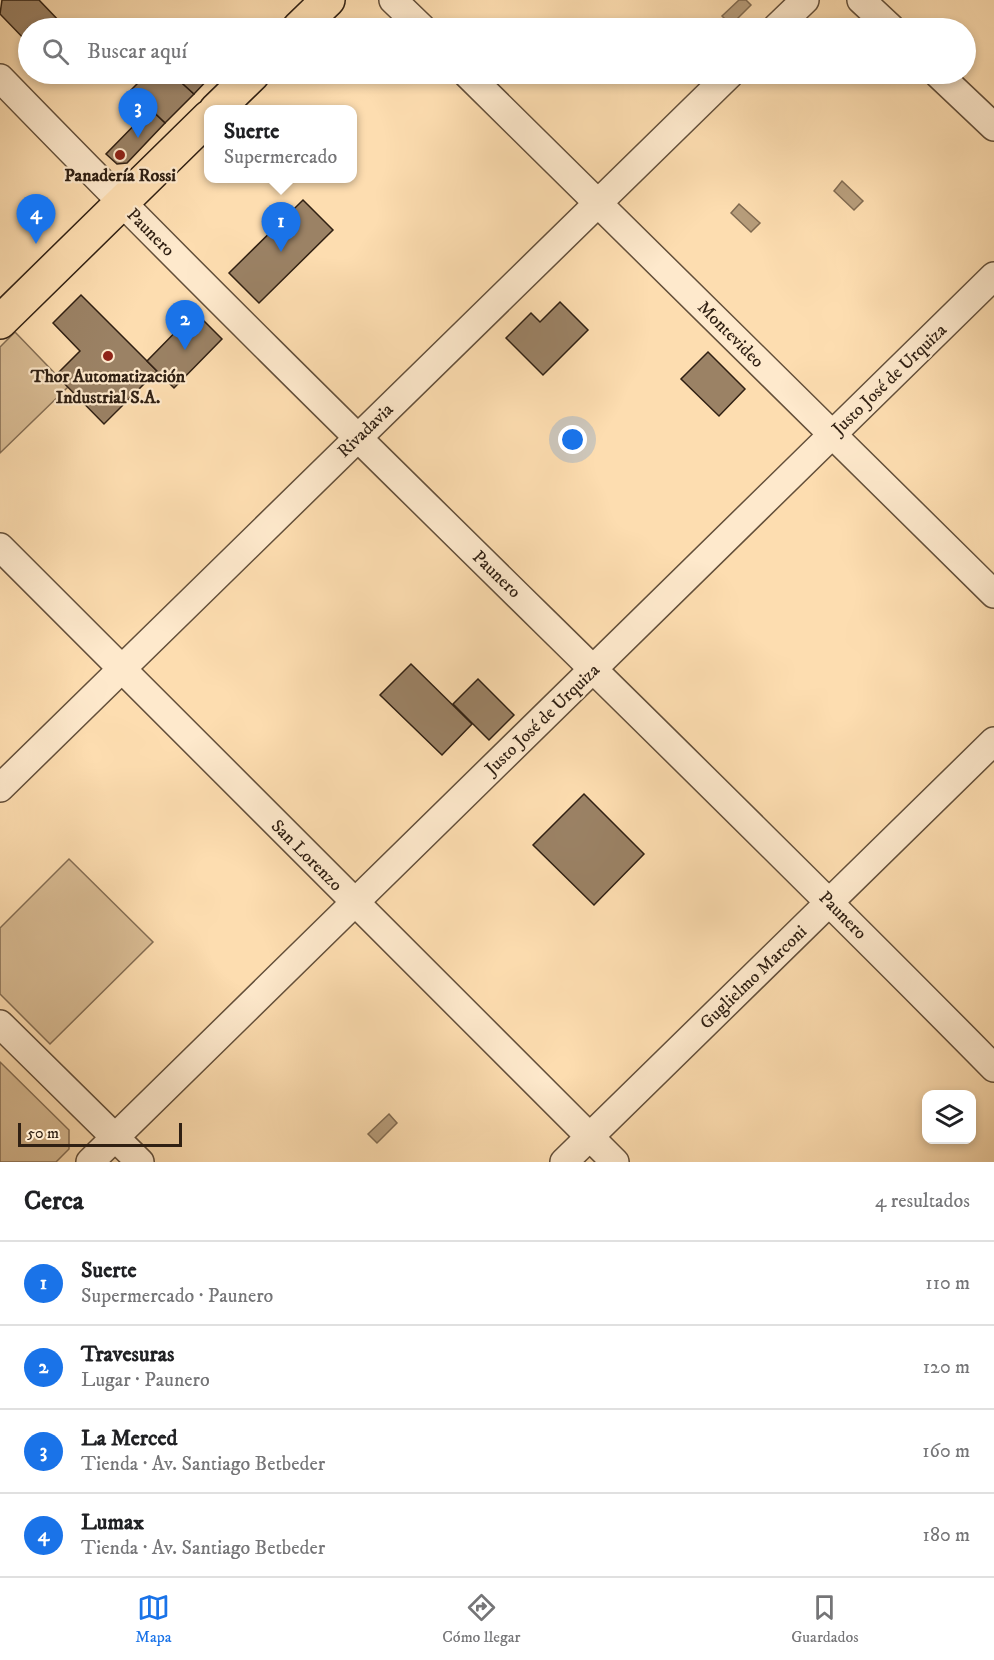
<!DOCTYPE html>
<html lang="es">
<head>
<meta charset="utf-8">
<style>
	:root { --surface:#fff; --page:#f2f2f2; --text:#202124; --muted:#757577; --line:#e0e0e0; --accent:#1a73e8 }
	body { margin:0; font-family:"IM FELL DW Pica",serif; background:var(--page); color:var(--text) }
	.controls { position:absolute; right:18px; bottom:18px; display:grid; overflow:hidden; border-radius:12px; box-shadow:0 3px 9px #0003 }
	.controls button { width:54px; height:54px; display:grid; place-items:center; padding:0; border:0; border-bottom:2px solid var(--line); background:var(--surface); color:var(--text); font:30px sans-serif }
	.scale { position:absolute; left:18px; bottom:15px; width:164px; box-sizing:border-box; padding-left:6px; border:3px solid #302013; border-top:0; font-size:16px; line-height:21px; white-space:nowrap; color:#302013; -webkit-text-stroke:4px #fee9cc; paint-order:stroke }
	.you { position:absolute; left:573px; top:440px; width:21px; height:21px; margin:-15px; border:4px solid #fff; border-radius:50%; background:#1a73e8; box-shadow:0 0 0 9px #1a73e833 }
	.badge { display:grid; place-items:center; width:39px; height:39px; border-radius:50%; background:var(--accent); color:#fff; font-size:20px; font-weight:700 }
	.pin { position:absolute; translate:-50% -50px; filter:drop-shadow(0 2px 3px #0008) }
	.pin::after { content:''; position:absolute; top:32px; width:21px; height:18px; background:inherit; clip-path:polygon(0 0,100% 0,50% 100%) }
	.popup { position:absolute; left:204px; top:105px; width:153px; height:78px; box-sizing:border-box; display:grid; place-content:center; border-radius:12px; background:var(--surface); filter:drop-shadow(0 2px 4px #0005); font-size:20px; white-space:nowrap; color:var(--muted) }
	.popup b { font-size:22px; color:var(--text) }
	.popup::after { content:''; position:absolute; left:50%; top:100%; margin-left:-12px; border:12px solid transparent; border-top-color:var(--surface) }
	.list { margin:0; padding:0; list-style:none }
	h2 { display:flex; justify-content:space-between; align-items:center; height:78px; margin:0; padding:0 24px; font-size:26px }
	h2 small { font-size:20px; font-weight:400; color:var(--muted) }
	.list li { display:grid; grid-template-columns:39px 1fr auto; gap:18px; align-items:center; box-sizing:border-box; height:84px; padding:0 24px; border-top:2px solid var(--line) }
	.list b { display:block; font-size:22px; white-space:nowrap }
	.list p { margin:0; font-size:20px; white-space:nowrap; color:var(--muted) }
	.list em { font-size:20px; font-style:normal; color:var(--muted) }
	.icon { flex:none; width:33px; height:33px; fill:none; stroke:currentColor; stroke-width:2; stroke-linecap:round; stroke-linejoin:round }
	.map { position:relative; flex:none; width:994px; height:1162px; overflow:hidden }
	.search { position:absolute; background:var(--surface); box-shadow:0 3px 9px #0003; left:18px; right:18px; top:18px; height:66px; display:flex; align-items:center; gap:15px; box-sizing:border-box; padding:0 21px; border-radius:33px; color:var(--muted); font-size:22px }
	.sheet { height:414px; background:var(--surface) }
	nav { display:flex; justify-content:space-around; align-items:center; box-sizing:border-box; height:84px; border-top:2px solid var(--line); background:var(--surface); font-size:16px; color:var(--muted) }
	nav a { display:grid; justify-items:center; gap:3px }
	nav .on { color:var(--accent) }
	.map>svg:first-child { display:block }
	.green { fill:#dabd95; stroke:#856e54; stroke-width:1.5 }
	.water { fill:#b79d7b; stroke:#816b51; stroke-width:1.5 }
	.building { fill:#9b8265; stroke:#302013; stroke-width:1.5 }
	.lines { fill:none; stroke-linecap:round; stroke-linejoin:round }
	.minor-casing { stroke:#634f3a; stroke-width:30 }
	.major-casing { stroke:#302013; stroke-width:36 }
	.minor { stroke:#fee9cc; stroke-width:27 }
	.major { stroke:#fdddb0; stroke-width:33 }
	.poi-dot { fill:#8f2418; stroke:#fee9cc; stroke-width:2 }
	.labels { text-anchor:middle; stroke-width:4.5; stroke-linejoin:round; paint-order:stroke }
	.poi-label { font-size:18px; font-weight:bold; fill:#302013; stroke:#fee9cc }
	.street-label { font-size:18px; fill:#302013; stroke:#fee9cc }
</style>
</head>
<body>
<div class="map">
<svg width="994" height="1162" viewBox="0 0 994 1162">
	<rect width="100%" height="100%" fill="#fdddb0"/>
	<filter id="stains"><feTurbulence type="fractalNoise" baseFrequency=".00333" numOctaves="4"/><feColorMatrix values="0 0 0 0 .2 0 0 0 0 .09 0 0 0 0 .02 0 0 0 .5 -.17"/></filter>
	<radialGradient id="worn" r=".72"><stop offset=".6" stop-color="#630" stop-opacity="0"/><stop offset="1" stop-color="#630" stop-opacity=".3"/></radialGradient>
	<!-- green -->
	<g class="green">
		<path d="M15,332L68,387L0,453V347Z"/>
		<path d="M69,859L153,942L50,1044L0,994V928Z"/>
		<path d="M0,1062L69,1130V1149L56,1162H0Z"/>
	</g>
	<!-- water -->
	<g class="water">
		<path d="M739,0H746L751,5L731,25L722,16Z"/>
		<path d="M842,181L863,201L854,210L834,191Z"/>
		<path d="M739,204L760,223L751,232L731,213Z"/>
		<path d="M389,1114L397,1123L377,1143L368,1134Z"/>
	</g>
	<!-- building -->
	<g class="building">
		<path d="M2,0H39L62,24L57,28H28V43L0,14Z"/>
		<path d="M147,74H172L194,94L165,123L131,90Z"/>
		<path d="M172,74H213L194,94Z"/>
		<path d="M150,109L165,123L127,163L117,164L106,154Z"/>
		<path d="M303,200L333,230L259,303L229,273Z"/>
		<path d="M81,295L157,371L104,424L56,375L80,351L53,323Z"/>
		<path d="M560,302L588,330L543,375L506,338L531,313L540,322Z"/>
		<path d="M195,312L222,339L174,388L147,361Z"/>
		<path d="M708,352L745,389L719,416L681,379Z"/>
		<path d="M411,664L472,724L442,755L380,695Z"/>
		<path d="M478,679L514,715L489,740L453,704Z"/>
		<path d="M584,794L644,854L594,905L533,845Z"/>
	</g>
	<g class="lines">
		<!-- minor casing -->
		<g class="minor-casing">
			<g id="minor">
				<path d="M393,0L422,28"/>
				<path d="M861,0L891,28"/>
				<path d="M776,28L805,0"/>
				<path d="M467,74L994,594"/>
				<path d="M938,74L994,127"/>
				<path d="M0,78C326,414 666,735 994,1068"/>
				<path d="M0,547L615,1162"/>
				<path d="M0,788L730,74"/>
				<path d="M0,1024L140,1162"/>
				<path d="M90,1162L994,276"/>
				<path d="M564,1162L994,741"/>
			</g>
		</g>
		<!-- major casing -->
		<g class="major-casing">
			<g id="major">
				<path d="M299,28L328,0"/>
				<path d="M216,110L253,74"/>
				<path d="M0,322L209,117"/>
			</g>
		</g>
		<!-- minor -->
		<use href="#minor" class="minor"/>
		<!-- major -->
		<use href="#major" class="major"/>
	</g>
	<!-- markers -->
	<g class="poi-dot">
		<circle cx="120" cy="155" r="6"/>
		<circle cx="108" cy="356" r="6"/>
	</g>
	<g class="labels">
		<!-- poi labels -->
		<g class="poi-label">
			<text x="120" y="181">Panadería Rossi</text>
			<text x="108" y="382">Thor Automatización<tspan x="108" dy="21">Industrial S.A.</tspan></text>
		</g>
		<!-- street labels -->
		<g class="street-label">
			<text transform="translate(151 232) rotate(45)" y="6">Paunero</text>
			<text transform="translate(731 334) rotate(45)" y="6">Montevideo</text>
			<text transform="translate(889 379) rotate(-44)" y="6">Justo José de Urquiza</text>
			<text transform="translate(365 430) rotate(-44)" y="6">Rivadavia</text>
			<text transform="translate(497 574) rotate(44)" y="6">Paunero</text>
			<text transform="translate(542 719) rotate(-44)" y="6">Justo José de Urquiza</text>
			<text transform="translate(307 855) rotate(45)" y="6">San Lorenzo</text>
			<text transform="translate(843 915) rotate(45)" y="6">Paunero</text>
			<text transform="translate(753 977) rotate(-44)" y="6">Guglielmo Marconi</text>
		</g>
	</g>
	<rect width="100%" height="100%" filter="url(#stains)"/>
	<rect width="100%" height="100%" fill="url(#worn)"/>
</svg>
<div class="controls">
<button><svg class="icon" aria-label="layers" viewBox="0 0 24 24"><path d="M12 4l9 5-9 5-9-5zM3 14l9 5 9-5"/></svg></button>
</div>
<div class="scale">50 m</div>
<div class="you"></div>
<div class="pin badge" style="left:281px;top:252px">1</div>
<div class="popup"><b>Suerte</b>Supermercado</div>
<div class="pin badge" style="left:185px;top:350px">2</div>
<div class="pin badge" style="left:138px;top:138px">3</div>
<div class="pin badge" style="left:36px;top:244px">4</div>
<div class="search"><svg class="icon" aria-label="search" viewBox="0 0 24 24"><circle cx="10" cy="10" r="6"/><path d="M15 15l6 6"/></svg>Buscar aquí</div>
</div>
<section class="sheet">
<h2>Cerca<small>4 resultados</small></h2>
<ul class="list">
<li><span class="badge">1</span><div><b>Suerte</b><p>Supermercado · Paunero</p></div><em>110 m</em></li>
<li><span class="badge">2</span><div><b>Travesuras</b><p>Lugar · Paunero</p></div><em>120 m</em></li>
<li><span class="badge">3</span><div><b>La Merced</b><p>Tienda · Av. Santiago Betbeder</p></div><em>160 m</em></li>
<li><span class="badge">4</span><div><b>Lumax</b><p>Tienda · Av. Santiago Betbeder</p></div><em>180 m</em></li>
</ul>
</section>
<nav>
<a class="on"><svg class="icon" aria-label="map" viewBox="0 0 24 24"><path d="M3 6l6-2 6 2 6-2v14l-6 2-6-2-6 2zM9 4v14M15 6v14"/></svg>Mapa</a>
<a><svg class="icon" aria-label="directions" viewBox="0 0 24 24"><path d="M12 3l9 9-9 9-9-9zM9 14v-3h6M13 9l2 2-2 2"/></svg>Cómo llegar</a>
<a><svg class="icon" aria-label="saved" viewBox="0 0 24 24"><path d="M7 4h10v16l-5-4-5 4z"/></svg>Guardados</a>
</nav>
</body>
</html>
